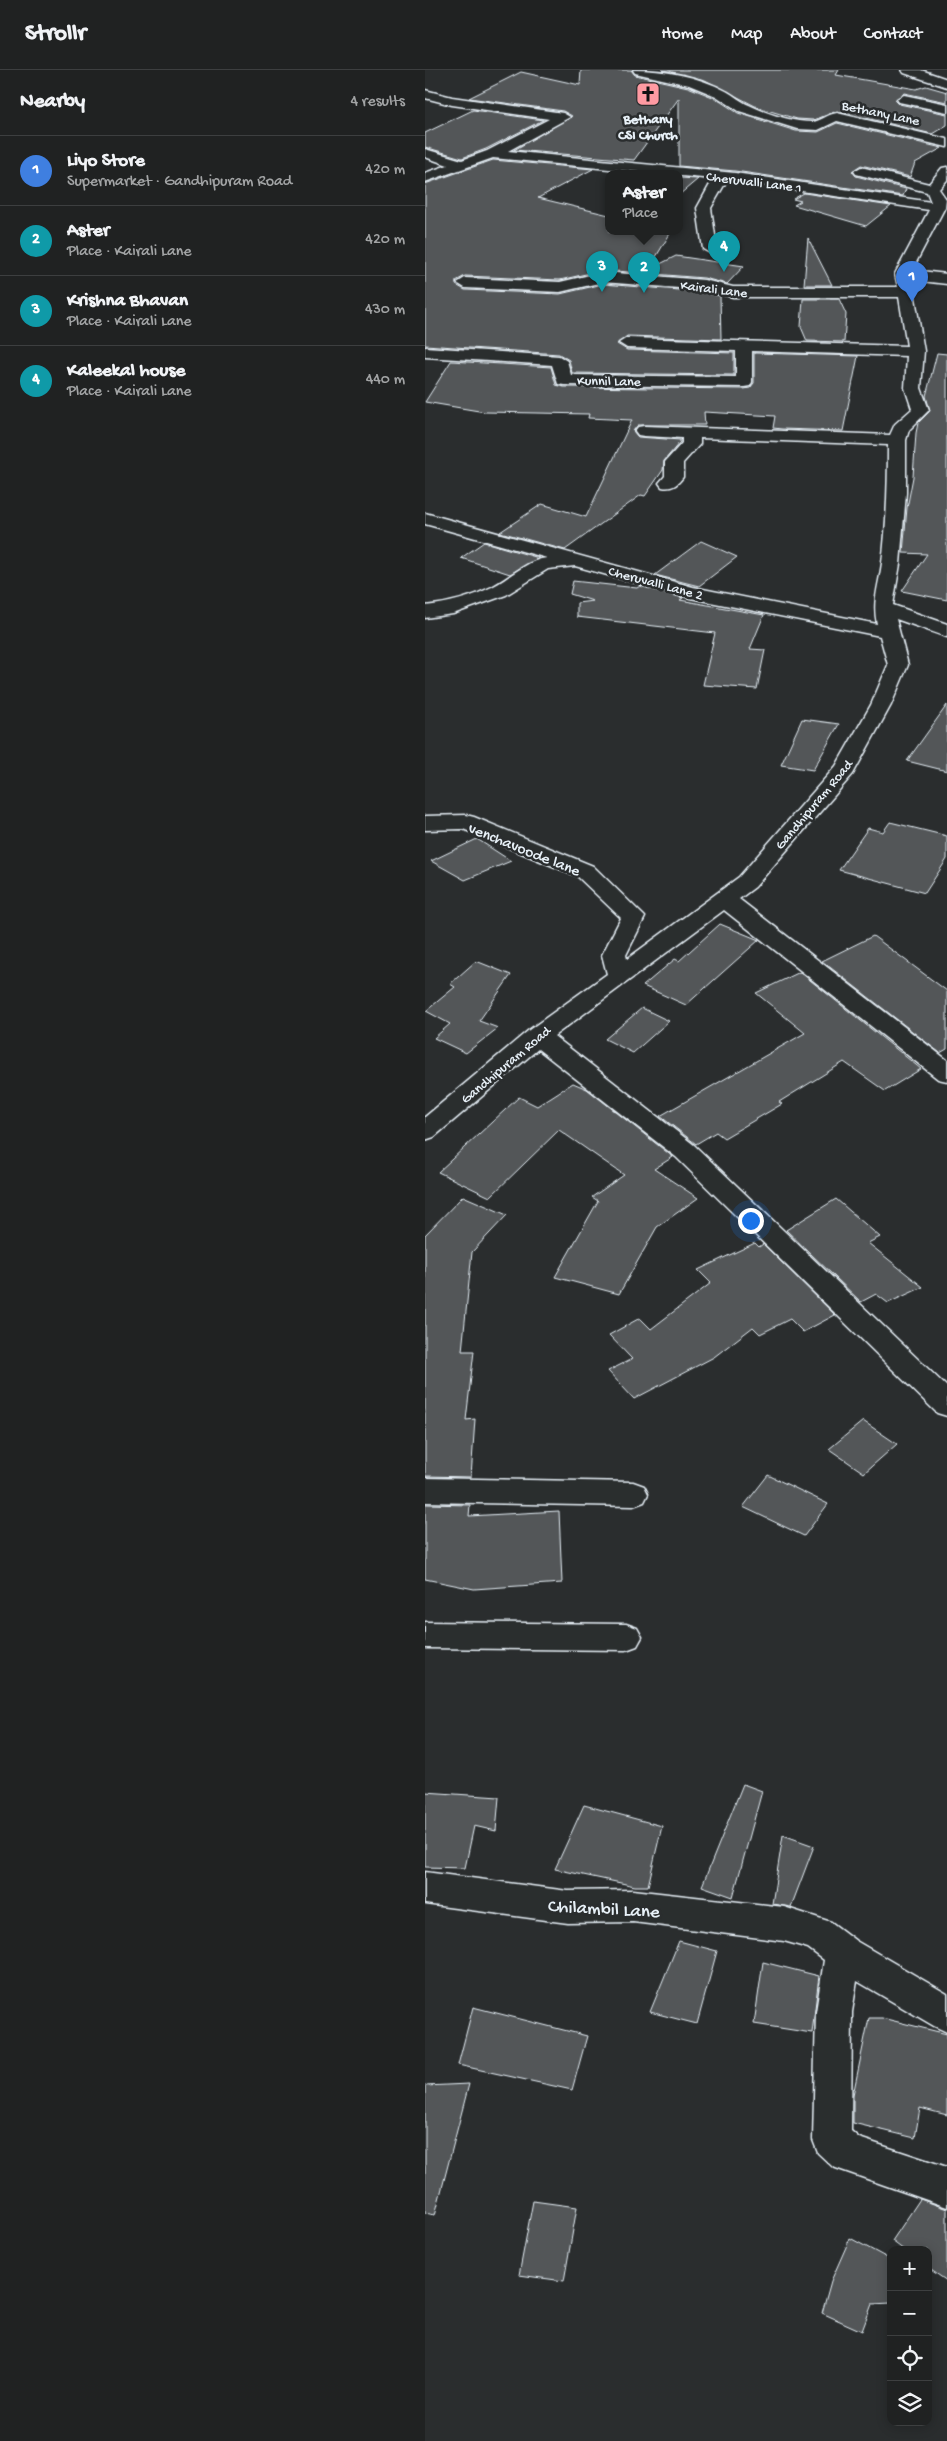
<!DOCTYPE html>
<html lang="en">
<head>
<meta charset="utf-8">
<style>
	:root { --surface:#202222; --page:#282a2a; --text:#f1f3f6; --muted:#a2a4a5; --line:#3d3f40; --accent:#ff9aa2 }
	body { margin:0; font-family:"Gochi Hand",sans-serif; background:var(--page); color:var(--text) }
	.controls { position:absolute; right:15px; bottom:15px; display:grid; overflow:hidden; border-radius:10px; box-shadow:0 2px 12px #0003 }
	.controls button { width:45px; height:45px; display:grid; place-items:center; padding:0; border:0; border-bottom:1px solid var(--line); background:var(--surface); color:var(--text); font:25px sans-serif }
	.you { position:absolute; left:325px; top:1150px; width:18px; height:18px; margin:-12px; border:4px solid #fff; border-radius:50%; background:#1a73e8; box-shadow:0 0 0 8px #1a73e833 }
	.badge { display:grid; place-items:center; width:32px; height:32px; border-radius:50%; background:var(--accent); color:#fff; font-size:16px; font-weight:700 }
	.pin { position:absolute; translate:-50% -41px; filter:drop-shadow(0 1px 2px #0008) }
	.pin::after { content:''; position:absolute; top:26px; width:18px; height:15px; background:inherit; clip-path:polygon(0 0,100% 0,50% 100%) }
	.popup { position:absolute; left:180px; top:100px; width:78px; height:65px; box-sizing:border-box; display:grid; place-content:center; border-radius:10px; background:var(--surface); filter:drop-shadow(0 1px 4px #0005); font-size:16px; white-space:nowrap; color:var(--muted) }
	.popup b { font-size:19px; color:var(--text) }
	.popup::after { content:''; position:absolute; left:50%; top:100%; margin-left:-10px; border:10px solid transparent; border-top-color:var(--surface) }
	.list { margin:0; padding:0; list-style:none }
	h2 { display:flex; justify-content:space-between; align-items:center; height:65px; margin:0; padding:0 20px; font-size:21px }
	h2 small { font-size:16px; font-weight:400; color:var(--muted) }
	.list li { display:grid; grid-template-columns:32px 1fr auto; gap:15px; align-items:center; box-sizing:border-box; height:70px; padding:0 20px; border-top:1px solid var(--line) }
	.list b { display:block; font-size:19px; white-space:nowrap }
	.list p { margin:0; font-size:16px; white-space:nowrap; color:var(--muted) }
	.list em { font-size:16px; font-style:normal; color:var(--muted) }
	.icon { flex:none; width:28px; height:28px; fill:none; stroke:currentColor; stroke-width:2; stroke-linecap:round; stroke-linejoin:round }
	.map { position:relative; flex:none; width:522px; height:2371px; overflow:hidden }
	header { display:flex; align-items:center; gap:30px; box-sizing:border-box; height:70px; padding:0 25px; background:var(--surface); border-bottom:1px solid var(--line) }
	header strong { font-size:24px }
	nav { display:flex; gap:28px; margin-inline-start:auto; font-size:18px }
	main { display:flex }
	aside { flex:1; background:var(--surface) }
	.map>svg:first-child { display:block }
	.building { fill:#535759; stroke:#e8f1f8 }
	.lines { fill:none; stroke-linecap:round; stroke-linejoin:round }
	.minor-casing { stroke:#e8f1f8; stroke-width:3 }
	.minor { fill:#2a2d2e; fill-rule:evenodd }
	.labels { text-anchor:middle; stroke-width:5; stroke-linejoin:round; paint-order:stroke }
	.far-street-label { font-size:14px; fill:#e8f1f8; stroke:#2a2d2e }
	.far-poi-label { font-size:14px; font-weight:bold; fill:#e8f1f8; stroke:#2a2d2e }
	.street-label { font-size:16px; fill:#e8f1f8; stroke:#2a2d2e }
	.near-street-label { font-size:19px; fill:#e8f1f8; stroke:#2a2d2e }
</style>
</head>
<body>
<header>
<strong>Strollr</strong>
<nav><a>Home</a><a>Map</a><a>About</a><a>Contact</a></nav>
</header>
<main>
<aside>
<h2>Nearby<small>4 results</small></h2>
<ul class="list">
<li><span class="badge" style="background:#3f7fe0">1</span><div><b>Liyo Store</b><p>Supermarket · Gandhipuram Road</p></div><em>420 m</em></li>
<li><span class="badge" style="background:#0f9aa8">2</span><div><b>Aster</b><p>Place · Kairali Lane</p></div><em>420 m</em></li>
<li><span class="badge" style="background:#0f9aa8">3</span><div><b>Krishna Bhavan</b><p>Place · Kairali Lane</p></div><em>430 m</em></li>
<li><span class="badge" style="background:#0f9aa8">4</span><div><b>Kaleekal house</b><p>Place · Kairali Lane</p></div><em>440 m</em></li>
</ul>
</aside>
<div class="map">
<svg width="522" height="2371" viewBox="0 0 522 2371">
	<rect width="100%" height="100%" fill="#2a2d2e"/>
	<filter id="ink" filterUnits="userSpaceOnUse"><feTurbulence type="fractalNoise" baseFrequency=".02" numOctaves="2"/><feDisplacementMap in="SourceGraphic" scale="10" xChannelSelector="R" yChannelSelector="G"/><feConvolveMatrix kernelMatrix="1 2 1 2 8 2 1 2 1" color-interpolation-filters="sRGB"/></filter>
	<g filter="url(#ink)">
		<!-- building -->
		<g class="building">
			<path d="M156,0H206L210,5L263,17L290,28L313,43L371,61L393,62L412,53L517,78L490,93L485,107L436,95L427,101L431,106L481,119L478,126L310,101L254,96V28L209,90L89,80L147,46L138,41L44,28L96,2L155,15Z"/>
			<path d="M237,0H414L411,5L491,19L501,16L522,22V32L479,23L470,30L474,34L522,44V55L507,64L412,41L389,50L372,49L332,37L280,10Z"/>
			<path d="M48,40L118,50L61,79L37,88L0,77V63Z"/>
			<path d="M68,90L168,99L113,128L184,145V162H246L223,200L251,186L319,196L302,214L279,208L178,200L135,210L40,206L31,211V215L40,220L135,224L178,214L279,222L295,226L296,269L202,266L192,274L202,280L309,283V305L147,303L144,290L134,284L0,275V114Z"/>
			<path d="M254,108L273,109L254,125Z"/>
			<path d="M379,123L466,136L441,156L369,135L376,131L368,129Z"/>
			<path d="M383,168L407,215H379Z"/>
			<path d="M378,229H414L421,244L419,272L382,271L376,257Z"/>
			<path d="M329,283L433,286L418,361L357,359L348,358L350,346L279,342L280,355H213L208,361L213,367L255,370V372L239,391L238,400L220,426L216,425L140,480L75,462L117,434L161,447L207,350L163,348L164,344L60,342L0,332L26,291L126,297L131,315L139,317L319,319L325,318L329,313Z"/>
			<path d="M512,283L522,284V530L477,521L502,484L478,483L482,438L488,407L491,363L493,353L505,341L501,326Z"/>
			<path d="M276,471L312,487L274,516L230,505Z"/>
			<path d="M59,472L114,488L85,504L36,488Z"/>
			<path d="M148,511L212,518L215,516L258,528L255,530L339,545L325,579L340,580L332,619L278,615L290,563L152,547V533L168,531L145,524Z"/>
			<path d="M522,635V701L482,691Z"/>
			<path d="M377,649L414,654L388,700L356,695Z"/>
			<path d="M465,752L522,766V789L500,823L414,800L443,758L458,762Z"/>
			<path d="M52,769L86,791L40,810L6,791Z"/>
			<path d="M295,854L334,870L261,935L218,916L250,889L254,891Z"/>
			<path d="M448,866L522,921V979L515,983L397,891Z"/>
			<path d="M51,891L86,905L54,951L73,958L41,983L9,968L25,954L1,941L30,917L25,914Z"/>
			<path d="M375,902L496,999L460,1021L419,992L354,1032L357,1034L299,1068L291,1062L271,1074L235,1046L380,963L331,923Z"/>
			<path d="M217,938L244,951L208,983L180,969Z"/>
			<path d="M148,1013L162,1019L248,1087L229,1099L273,1128L232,1157L194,1224L130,1207L173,1131L167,1127L199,1105L134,1060L65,1127L13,1102L94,1027L112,1036Z"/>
			<path d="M38,1126L82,1145L47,1182L37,1281H49L41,1350L50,1349L46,1407L0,1406V1165Z"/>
			<path d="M411,1129L455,1167L443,1173L498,1217L463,1233L451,1224L436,1232L361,1160Z"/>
			<path d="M330,1173L334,1177L338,1174L410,1245L378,1262L365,1249L335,1264L328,1257L289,1287L209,1329L183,1301L207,1289L184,1265L215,1248L226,1259L286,1213L273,1200Z"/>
			<path d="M438,1351L472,1374L439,1403L404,1379Z"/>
			<path d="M343,1405L403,1434L379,1466L318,1437Z"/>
			<path d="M0,1434L45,1435L44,1446L134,1441L137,1513L49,1519L0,1509Z"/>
			<path d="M318,1714L337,1721L308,1827L277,1816Z"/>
			<path d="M0,1722L74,1727L71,1761L49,1756L40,1798L0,1797Z"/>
			<path d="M159,1735L237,1756L223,1816H210L130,1799Z"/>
			<path d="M358,1765L389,1776L366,1837L347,1834Z"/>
			<path d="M254,1871L292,1881L272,1954L225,1942Z"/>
			<path d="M338,1892L394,1906L387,1963L329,1954Z"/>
			<path d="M48,1937L162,1966L147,2020L33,1995Z"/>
			<path d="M444,1948H457L522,1964V2045L495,2038L490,2068L428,2053V2025Z"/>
			<path d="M44,2014L10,2145L0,2143V2016Z"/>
			<path d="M495,2129L522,2139V2211L503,2198V2180H479L467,2171Z"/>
			<path d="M108,2131L152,2137L139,2211L94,2205Z"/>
			<path d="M425,2168L466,2190V2233L447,2234L437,2261L397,2243L406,2211Z"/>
		</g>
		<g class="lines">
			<!-- minor casing -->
			<g class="minor-casing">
				<g id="minor">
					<path d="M208,0C239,0 273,6 301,21C309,25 316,32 324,35C342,44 368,52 387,52C394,52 403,44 412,43L522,69V77L412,51L393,60L372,59L314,41L291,26L264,15L210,3Z"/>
					<path d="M477,0H496L522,9V17L479,3Z"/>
					<path d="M0,20L27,27L138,43L145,47L83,81L310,103L506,132L502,122L431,104L429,101L436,97L504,114L517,98L522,97V110L514,119L521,129L520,137L487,200L522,204V214L487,210L499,281L496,318L504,340L484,360L481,370V423L475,494L468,535L522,554V567L471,549L483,595L466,635L428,704L330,817L314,829L522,990V1011L513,1009L299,840L129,966L269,1075L522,1317V1346L512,1343L251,1087L113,979L9,1067L0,1070V1047L104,960L182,904L177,885L196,848L152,806L38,759L0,760V746L41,745L49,747L168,796L220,847L201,885L202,889L314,807L411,696L446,635L463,595L455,566L265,528L150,496L123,499L81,525L28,544L0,548V536C22,534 47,527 67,517C85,508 102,490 122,488L0,454V443L268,517L452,554C447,531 454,516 457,493C462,454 463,414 463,375L275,368V374L258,393V407C252,415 247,419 237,417L234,413L240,406V392L257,373V368L219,366L213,365L210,361L213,357L219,356L465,365L470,354L487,339L480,318L482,286L327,281V312L325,316L319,317L139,315L133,314L127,295L0,287V277L134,286L142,291L146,305L311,307V281L202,278L194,273L202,268L482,276L474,227H308L279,220L178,212L135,222L40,218L32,213L40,208L135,212L178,202L279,210L308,217H473L470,204L504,140L302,110L286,138L292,179L285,183L278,179L272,138L288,109L68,88L0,112V103L23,95L0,87V79L37,90L62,81L124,49L27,35L0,28Z"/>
					<path d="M479,25L522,34V42L474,32L472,29Z"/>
					<path d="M0,1408L208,1412L219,1416L223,1424L219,1432L208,1436L0,1432Z"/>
					<path d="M0,1552L201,1554L212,1558L217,1567L212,1576L201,1580L0,1578Z"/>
					<path d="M0,1802L143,1821L208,1820L359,1837L406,1852L431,1871L522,1924V1962L509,1956L432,1911L427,1942L426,2061L434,2068L522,2097V2137L408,2097L393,2083L388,2070L391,1942L399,1890L383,1878L359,1871L208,1852L143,1853L0,1834Z"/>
				</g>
			</g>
			<!-- minor -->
			<use href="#minor" class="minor"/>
		</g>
	</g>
	<!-- icons -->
	<defs>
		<g id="church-square" transform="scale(1.25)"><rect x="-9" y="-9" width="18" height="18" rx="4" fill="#ff9aa2" stroke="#2a2d2e"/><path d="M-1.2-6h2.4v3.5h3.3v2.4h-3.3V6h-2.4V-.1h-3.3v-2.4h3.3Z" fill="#111"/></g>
	</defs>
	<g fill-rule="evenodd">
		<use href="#church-square" x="223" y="24"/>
	</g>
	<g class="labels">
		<!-- far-street labels -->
		<g class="far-street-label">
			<text transform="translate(456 42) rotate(12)" y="5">Bethany Lane</text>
			<text transform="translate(329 111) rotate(7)" y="5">Cheruvalli Lane 1</text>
			<text transform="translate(289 218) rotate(7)" y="5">Kairali Lane</text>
			<text transform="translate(184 310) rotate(1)" y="5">Kunnil Lane</text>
			<text transform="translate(231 512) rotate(15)" y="5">Cheruvalli Lane 2</text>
			<text transform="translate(388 734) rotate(-50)" y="5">Gandhipuram Road</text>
			<text transform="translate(80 994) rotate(-40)" y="5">Gandhipuram Road</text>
		</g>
		<!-- far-poi labels -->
		<g class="far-poi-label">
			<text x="223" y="53">Bethany<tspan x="223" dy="16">CSI Church</tspan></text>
		</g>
		<!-- street labels -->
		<g class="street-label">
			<text transform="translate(100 778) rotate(22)" y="6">venchavoode lane</text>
		</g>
		<!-- near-street labels -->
		<g class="near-street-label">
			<text transform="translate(179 1837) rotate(3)" y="7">Chilambil Lane</text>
		</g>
	</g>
</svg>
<div class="controls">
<button>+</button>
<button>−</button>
<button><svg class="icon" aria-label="locate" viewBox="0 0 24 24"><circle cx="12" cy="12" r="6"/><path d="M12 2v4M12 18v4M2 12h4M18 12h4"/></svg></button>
<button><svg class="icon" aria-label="layers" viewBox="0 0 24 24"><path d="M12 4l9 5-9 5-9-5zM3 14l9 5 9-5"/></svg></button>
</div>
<div class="you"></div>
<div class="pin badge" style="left:487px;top:232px;background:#3f7fe0">1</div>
<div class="pin badge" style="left:219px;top:223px;background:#0f9aa8">2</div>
<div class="popup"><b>Aster</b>Place</div>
<div class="pin badge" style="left:177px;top:222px;background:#0f9aa8">3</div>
<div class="pin badge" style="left:299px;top:202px;background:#0f9aa8">4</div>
</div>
</main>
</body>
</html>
